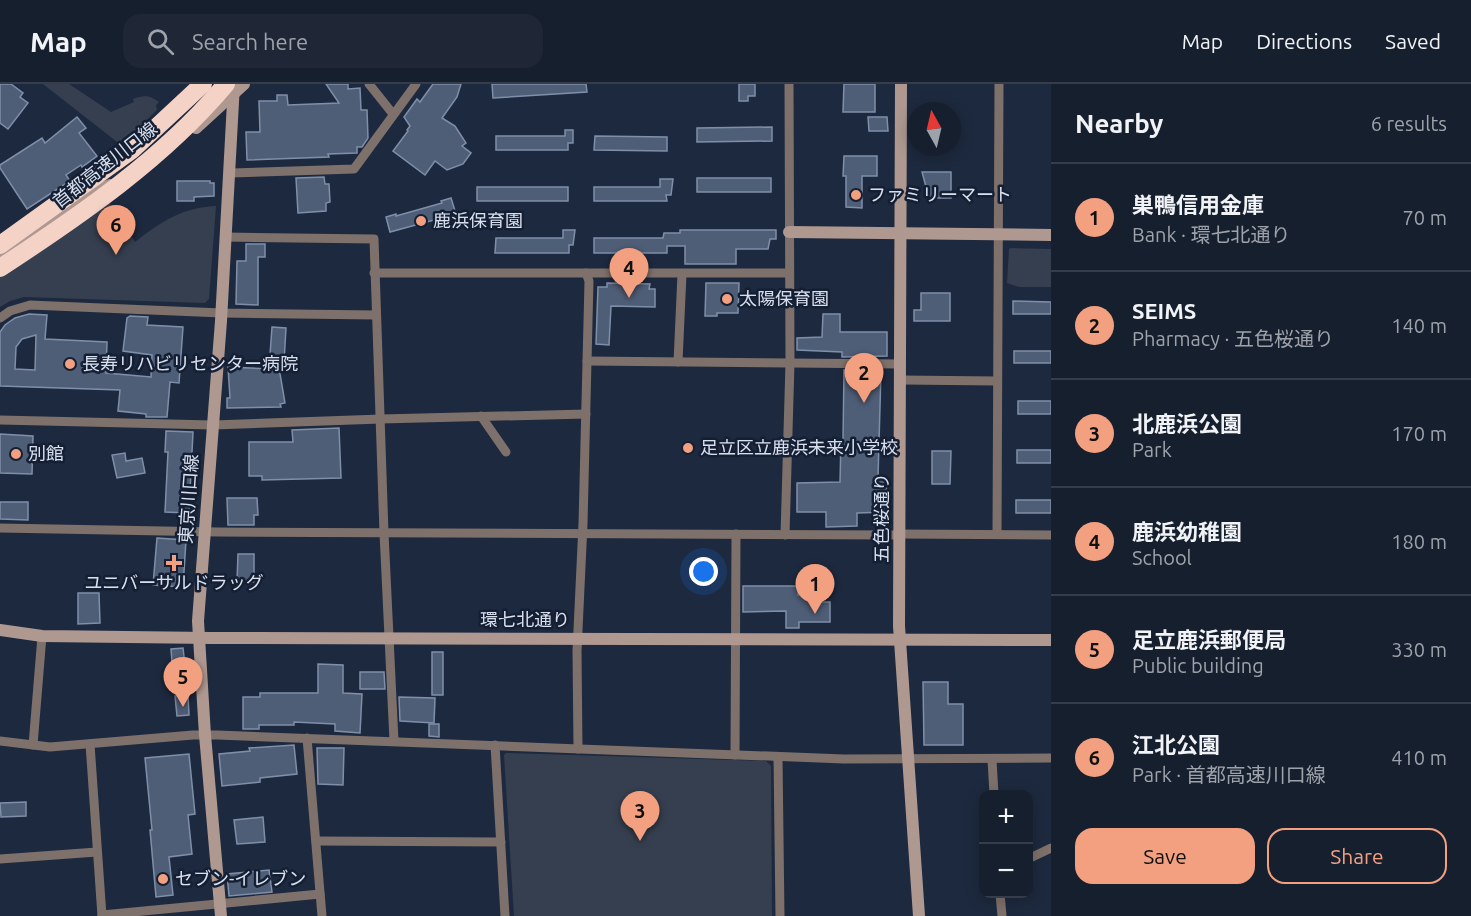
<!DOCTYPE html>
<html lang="en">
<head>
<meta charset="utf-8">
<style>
	:root { --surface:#161f2e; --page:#1f2736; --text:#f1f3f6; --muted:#9ea2aa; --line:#353d4a; --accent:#f3a081 }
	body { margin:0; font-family:Ubuntu,"Noto Sans JP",sans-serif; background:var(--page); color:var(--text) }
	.controls { position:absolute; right:18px; bottom:18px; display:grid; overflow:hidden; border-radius:12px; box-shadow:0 3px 15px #0003 }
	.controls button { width:54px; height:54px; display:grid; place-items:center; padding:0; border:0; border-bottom:2px solid var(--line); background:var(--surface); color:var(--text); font:30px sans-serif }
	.compass { position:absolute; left:907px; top:18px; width:54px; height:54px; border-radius:50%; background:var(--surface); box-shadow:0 3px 15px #0003; rotate:352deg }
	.you { position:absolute; left:704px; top:488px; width:21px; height:21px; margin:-15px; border:4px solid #fff; border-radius:50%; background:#1a73e8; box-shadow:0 0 0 9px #1a73e833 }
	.badge { display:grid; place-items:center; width:39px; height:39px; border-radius:50%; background:var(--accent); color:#111; font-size:20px; font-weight:700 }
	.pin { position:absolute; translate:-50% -50px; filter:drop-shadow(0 2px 3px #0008) }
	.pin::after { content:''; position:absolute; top:32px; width:21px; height:18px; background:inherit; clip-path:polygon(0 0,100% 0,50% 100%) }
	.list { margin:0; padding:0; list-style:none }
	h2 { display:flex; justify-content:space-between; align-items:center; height:78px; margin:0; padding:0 24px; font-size:26px }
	h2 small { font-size:20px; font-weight:400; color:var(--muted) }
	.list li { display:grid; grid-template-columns:39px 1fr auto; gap:18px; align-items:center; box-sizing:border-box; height:108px; padding:0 24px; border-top:2px solid var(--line) }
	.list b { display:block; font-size:22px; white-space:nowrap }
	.list p { margin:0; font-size:20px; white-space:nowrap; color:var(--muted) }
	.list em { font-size:20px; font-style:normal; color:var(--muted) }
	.actions { display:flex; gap:12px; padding:18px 24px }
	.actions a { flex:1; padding:14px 0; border:2px solid var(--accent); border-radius:18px; text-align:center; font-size:21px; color:var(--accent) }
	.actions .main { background:var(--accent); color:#111 }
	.icon { flex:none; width:33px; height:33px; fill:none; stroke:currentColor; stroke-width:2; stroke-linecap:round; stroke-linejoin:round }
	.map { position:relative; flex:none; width:1051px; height:832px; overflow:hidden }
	header { display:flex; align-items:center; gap:36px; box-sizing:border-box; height:84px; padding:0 30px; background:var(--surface); border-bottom:2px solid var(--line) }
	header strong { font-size:28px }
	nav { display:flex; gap:33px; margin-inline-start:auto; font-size:21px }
	.search { width:420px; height:54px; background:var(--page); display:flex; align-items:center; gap:15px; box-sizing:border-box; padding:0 21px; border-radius:18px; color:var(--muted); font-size:22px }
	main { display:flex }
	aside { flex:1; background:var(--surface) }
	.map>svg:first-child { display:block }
	.green { fill:#363f4f }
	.building { fill:#4f5e77; stroke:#808fa9; stroke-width:1.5; fill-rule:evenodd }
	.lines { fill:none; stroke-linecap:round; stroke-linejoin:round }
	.street { stroke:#7e706b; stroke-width:9 }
	.secondary { stroke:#ae9890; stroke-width:12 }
	.highway-bridge { stroke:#f5d2c6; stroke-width:18 }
	.poi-dot { fill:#f3a081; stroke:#141f34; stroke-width:2 }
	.labels { text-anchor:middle; stroke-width:5; stroke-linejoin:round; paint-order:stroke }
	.street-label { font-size:18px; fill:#d8e0ef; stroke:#141f34 }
	.poi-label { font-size:18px; fill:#d8e0ef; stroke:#141f34; text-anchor:start }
</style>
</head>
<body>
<header>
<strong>Map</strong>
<div class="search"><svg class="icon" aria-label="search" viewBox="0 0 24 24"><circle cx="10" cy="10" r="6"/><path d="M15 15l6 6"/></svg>Search here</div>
<nav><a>Map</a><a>Directions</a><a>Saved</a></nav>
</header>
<main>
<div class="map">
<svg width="1051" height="832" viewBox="0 0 1051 832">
	<rect width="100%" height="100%" fill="#1d293e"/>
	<!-- green -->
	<g class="green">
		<path d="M43,0H69L111,28L134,18L133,15C144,11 149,11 159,18L156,21L157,26L121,61Z"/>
		<path d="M107,115L135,158C162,137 181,124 216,122L209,215L205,219L24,213L10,217L0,223V183Z"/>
		<path d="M1011,164L1051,165V203H1019L1007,199L1009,165Z"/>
		<path d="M506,669L766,677L771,682L772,832H514L504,671Z"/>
	</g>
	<!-- building -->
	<g class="building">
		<path d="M0,0H11L23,9L20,13L28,19L8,45L0,39Z"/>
		<path d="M326,0H348V5L360,4L361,26H367L368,54L362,63H357V69L328,70L329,73L247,76L246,48H260L259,17H277V11H287L288,21L339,19Z"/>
		<path d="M433,0H461L457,13L442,34L455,42L466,59L462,62L471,69L463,80L447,86L435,77L425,91L393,67L408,47L407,46L410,42L404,33L417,15L420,18Z"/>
		<path d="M492,0H586L587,8L493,14Z"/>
		<path d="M739,0H755V12H748V17H739Z"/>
		<path d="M844,0H875V28H843Z"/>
		<path d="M77,33L86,44L79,49L97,72L82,83L81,81L66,91L70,97L27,125L0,84V81L42,54L45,59Z"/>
		<path d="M868,33H887L888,47H869Z"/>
		<path d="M772,43V57L697,58V44Z"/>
		<path d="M565,46H573V59H568V66H496V52H565Z"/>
		<path d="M595,52L667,53V67L594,66Z"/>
		<path d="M844,72H877V92H862V124L846,123V92H843Z"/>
		<path d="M922,88H951V114H929Z"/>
		<path d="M324,93L325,100H329L330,118L326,119V127L298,129L296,94Z"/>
		<rect x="697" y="94" width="74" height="14"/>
		<path d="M660,95H673L671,111H666L667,117H594V103H660Z"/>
		<path d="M177,97H210V99H214V112L194,113V117H177Z"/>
		<rect x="477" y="103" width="91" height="14"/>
		<path d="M451,114L456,130L390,148L386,133L396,130V132L442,119L441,117Z"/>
		<path d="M563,146H575L573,161H569V169H495L496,154H563Z"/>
		<path d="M680,146H776V155H770L768,165H736V180H685V162H667V169H594V154H663L664,149H680Z"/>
		<path d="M246,160H265V173H258V221L236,220L237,177H246Z"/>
		<path d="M607,199L650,200L649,205H655V223L611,222L609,261L596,260L598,203H607Z"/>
		<path d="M706,199H739L738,229H717V232H705Z"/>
		<path d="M921,209H950V237H914V226H921Z"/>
		<path d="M1013,217L1051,218V230H1013Z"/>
		<path d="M29,230L47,231L45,255L107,258L106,289L151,293L152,271L123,267L127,234L130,232L148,233L147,241L183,243L179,299L170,298L167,333H146V330L118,327L120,306L0,302V248L5,241L15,234ZM36,251L35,286L15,285L16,263L22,255Z"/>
		<path d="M823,230H840V248H887V272L842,273V268L797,266V254L822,253Z"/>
		<path d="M272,243L286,244L284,278H278L285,319L280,320L281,323L227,324V314H230L228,283L269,285Z"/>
		<rect x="1014" y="267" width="37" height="12"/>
		<path d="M844,286L881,287L878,394H886L887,428L857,429V442L826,443V428H797V399L840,398L841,356H843Z"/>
		<rect x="1018" y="317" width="33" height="13"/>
		<path d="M339,344L341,394L262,396V392H249V358H293L292,346Z"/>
		<path d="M166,347L193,348L189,429L165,428L168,368H165Z"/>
		<path d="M0,350L33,352L32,390L0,389Z"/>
		<rect x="1017" y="366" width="34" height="13"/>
		<path d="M932,367H951L950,400H932Z"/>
		<path d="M125,369L126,377L142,374L145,389L117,394L112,371Z"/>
		<path d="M227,414H257L258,431H254V441H228Z"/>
		<rect x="1016" y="416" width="35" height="13"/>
		<path d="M0,418H28V436L0,435Z"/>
		<path d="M157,454L186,456L183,503L153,501Z"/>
		<path d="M238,470H254V498H237Z"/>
		<path d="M743,502H798V511H814V518H830V538H799V544H786V527L743,528Z"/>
		<path d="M78,509H99L100,539L78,540Z"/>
		<path d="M183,564L186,590L173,591L171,565Z"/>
		<rect x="432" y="568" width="11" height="43"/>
		<path d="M318,580L343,581V609L362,610L360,649L335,647V640L294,638V641H259V645H243V613H260V609H318Z"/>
		<path d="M360,588H384L385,605H360Z"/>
		<path d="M923,598H948V620H963V661H924Z"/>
		<path d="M188,611L189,631L177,632L175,612Z"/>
		<path d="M399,613L435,614L434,639L400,637Z"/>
		<path d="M429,640H439V653L429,652Z"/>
		<path d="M294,661L297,690L260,694V698L222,702L219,670L250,667L249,664Z"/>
		<path d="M317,664H344L343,701L318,700Z"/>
		<path d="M189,670L195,730L188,731L192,770L169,773L173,811L156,813L150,746H152L145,674Z"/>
		<path d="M26,718V732L1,733L0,719Z"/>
		<path d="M263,733L265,758L237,760L234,736Z"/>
		<path d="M269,786L272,808L229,812L227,790Z"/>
	</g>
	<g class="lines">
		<!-- street -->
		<g class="street">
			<path d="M369,0L393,30"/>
			<path d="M231,89L354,85L416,0"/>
			<path d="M226,153L374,155L384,449L394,657"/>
			<path d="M374,189H789"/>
			<path d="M0,234L10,227L30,221L222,229L376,231"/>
			<path d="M587,277L901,280"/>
			<path d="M678,278L682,190"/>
			<path d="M901,296L997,297"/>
			<path d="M481,332L506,368"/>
			<path d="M0,336L213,341L381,335L586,330"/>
			<path d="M0,444L218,448L899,451"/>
			<path d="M899,450L1051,451"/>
			<path d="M997,450L999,0"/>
			<path d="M785,451L790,279L789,0"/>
			<path d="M307,654L322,832"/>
			<path d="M0,657L50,663L193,651H217L844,675L1051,674"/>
			<path d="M90,660L102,832"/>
			<path d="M33,661L42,552"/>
			<path d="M495,661L505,832"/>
			<path d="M578,665L577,567L583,440L589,197L586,189"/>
			<path d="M735,671L736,450"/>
			<path d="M778,673L780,832"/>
			<path d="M992,676L994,710"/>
			<path d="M316,757L501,758"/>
			<path d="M0,775L97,768"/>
			<path d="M1028,775L1051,764"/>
			<path d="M1000,810L1002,832"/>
			<path d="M102,831L320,810"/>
		</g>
		<!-- secondary -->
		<g class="secondary">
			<path d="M901,0L899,542L919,832"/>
			<path d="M196,44L244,0"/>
			<path d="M789,148L1051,151"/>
			<path d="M0,171L92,108L110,101"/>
			<path d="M0,546L42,552L211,554L1051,556"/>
			<path d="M221,832L205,651L198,537L221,237L234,0"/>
		</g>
		<!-- highway-bridge -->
		<g class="highway-bridge">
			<path d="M0,161L132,66L203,0"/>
			<path d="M0,184C81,131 164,74 226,0"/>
		</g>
	</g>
	<!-- markers -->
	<g class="poi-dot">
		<circle cx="856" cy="111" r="6"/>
		<circle cx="421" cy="137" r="6"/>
		<circle cx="727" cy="215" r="6"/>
		<circle cx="70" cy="280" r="6"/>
		<circle cx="688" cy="364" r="6"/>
		<circle cx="16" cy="370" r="6"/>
		<path d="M171 470h6v6h6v6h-6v6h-6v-6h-6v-6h6z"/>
		<circle cx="163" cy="795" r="6"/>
	</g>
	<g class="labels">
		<!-- street labels -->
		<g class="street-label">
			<text transform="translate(105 81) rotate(-38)" y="6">首都高速川口線</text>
			<text transform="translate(189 415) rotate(-86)" y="6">東京川口線</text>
			<text transform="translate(882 434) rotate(-90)" y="6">五色桜通り</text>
			<text x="525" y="542">環七北通り</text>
		</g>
		<!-- poi labels -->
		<g class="poi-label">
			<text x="868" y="117">ファミリーマート</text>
			<text x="433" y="143">鹿浜保育園</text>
			<text x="739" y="221">太陽保育園</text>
			<text x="82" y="286">長寿リハビリセンター病院</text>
			<text x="700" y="370">足立区立鹿浜未来小学校</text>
			<text x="28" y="376">別館</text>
			<text x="174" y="505" text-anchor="middle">ユニバーサルドラッグ</text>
			<text x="175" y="801">セブン-イレブン</text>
		</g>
	</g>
</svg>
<div class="controls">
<button>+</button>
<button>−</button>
</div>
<svg class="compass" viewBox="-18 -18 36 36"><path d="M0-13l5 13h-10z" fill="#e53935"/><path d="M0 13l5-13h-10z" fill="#9ea2aa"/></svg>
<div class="you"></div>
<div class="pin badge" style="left:815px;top:530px">1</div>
<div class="pin badge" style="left:864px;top:319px">2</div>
<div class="pin badge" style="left:640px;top:757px">3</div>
<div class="pin badge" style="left:629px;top:214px">4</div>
<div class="pin badge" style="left:183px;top:623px">5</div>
<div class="pin badge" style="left:116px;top:171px">6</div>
</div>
<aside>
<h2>Nearby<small>6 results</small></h2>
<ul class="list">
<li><span class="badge">1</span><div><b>巣鴨信用金庫</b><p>Bank · 環七北通り</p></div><em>70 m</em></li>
<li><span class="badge">2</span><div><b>SEIMS</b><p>Pharmacy · 五色桜通り</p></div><em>140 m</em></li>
<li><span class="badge">3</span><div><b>北鹿浜公園</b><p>Park</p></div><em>170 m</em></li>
<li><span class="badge">4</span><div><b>鹿浜幼稚園</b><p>School</p></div><em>180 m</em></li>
<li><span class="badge">5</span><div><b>足立鹿浜郵便局</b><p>Public building</p></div><em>330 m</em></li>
<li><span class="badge">6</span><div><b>江北公園</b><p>Park · 首都高速川口線</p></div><em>410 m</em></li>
</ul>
<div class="actions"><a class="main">Save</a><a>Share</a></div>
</aside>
</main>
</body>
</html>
